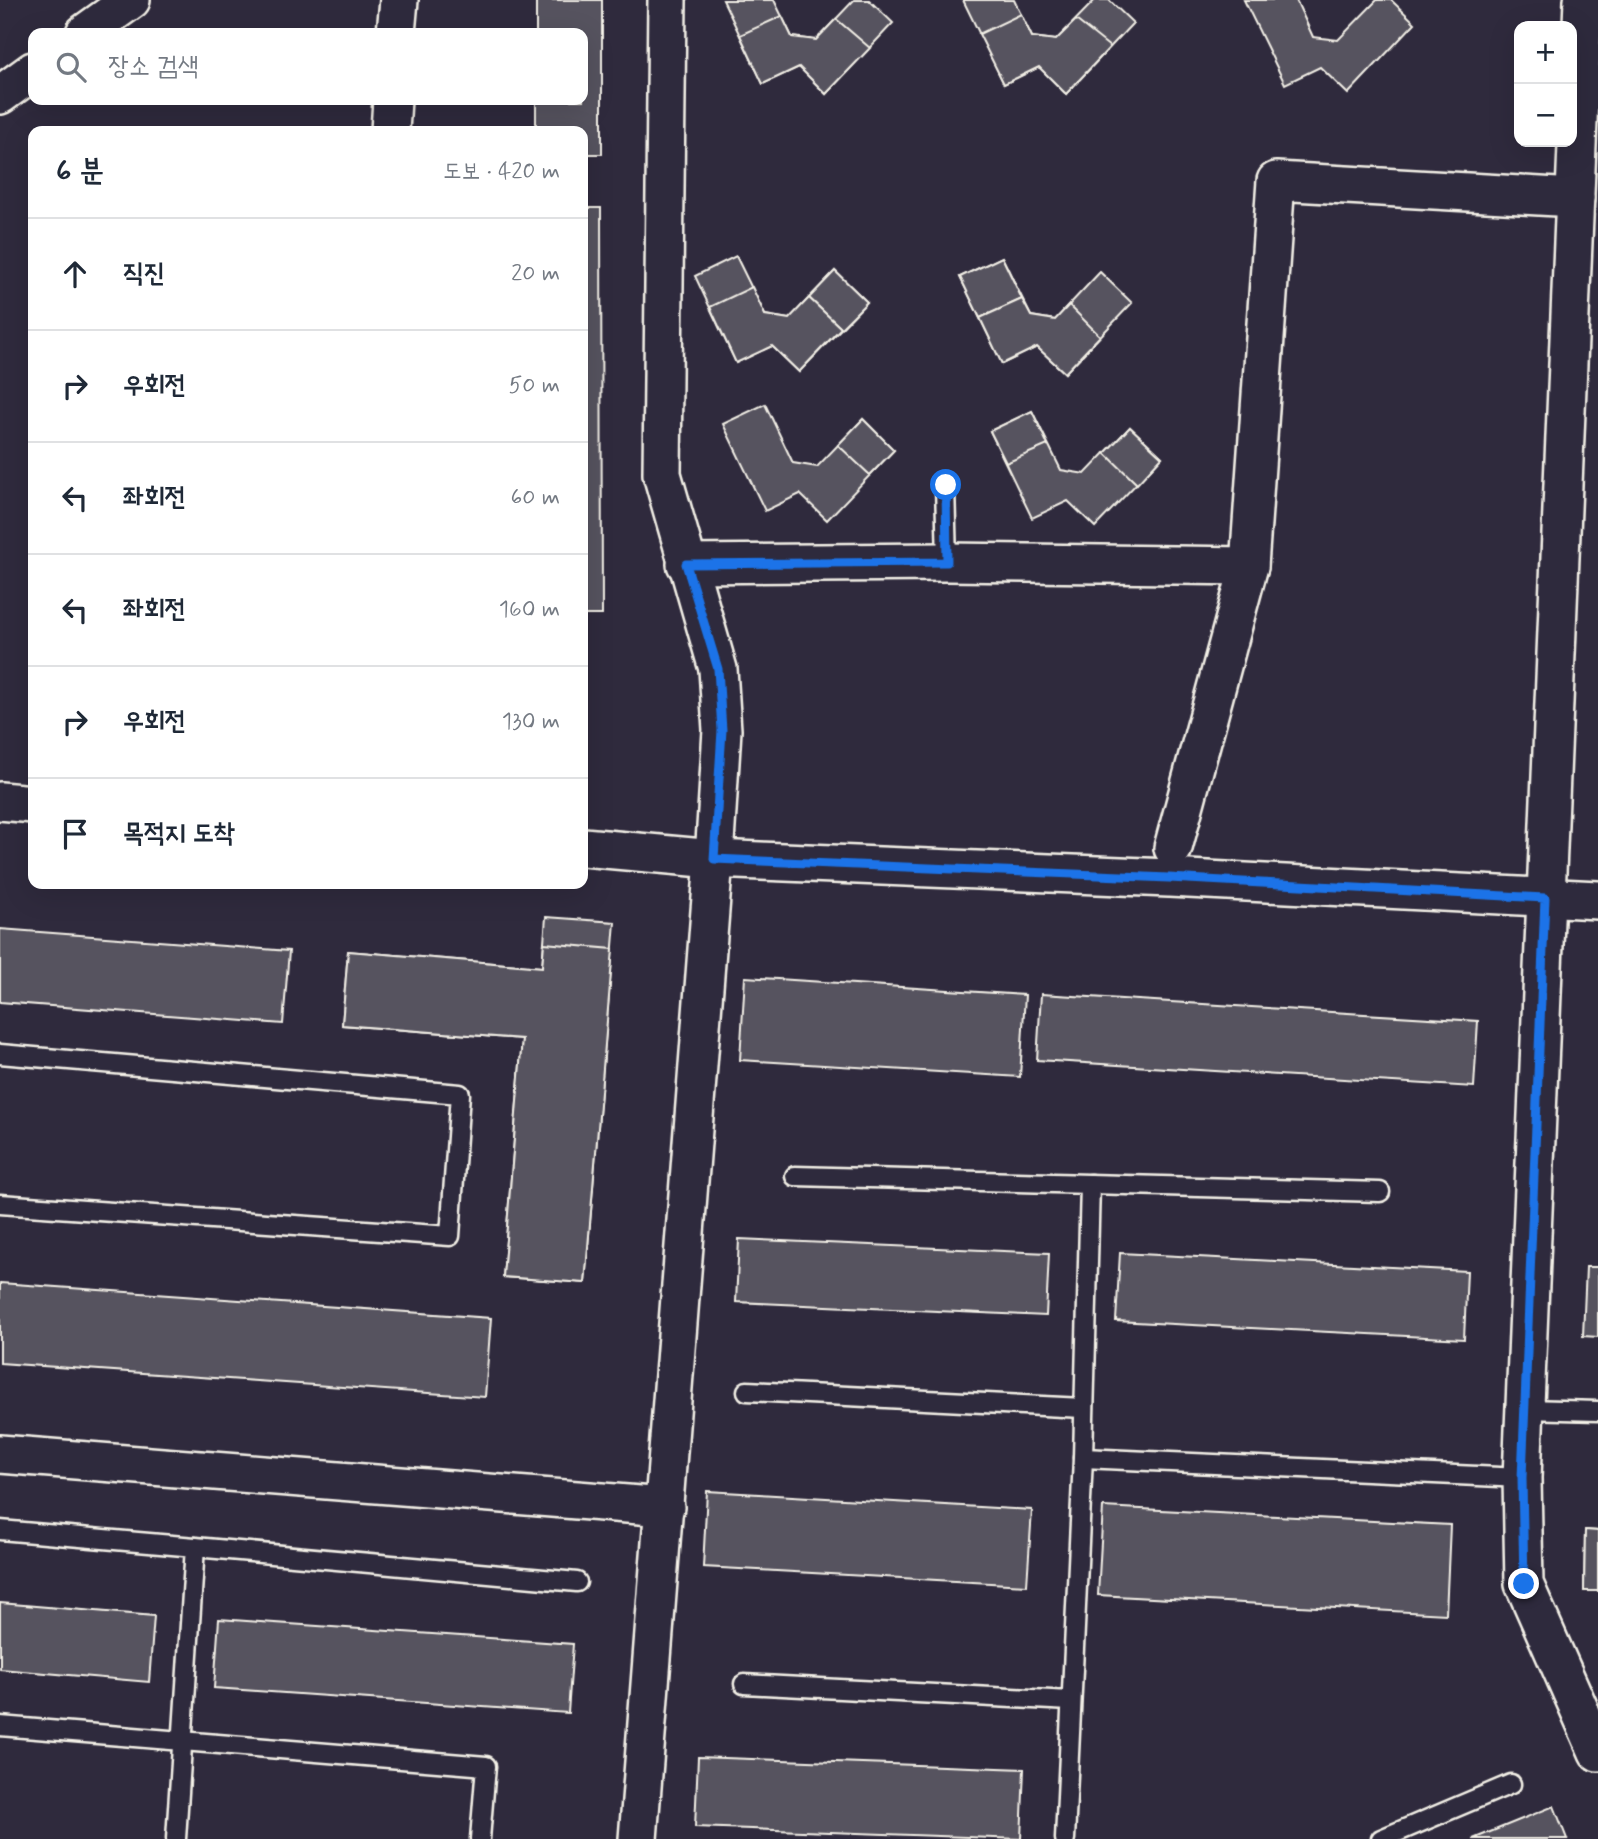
<!DOCTYPE html>
<html lang="ko">
<head>
<meta charset="utf-8">
<style>
	:root { --surface:#fff; --page:#f6f6f7; --text:#1f2937; --muted:#747a83; --line:#e0e1e3 }
	body { margin:0; font-family:Mynerve,"Poor Story",sans-serif; background:var(--page); color:var(--text) }
	.controls { position:absolute; right:21px; top:21px; display:grid; overflow:hidden; border-radius:14px; box-shadow:0 7px 28px #0002 }
	.controls button { width:63px; height:63px; display:grid; place-items:center; padding:0; border:0; border-bottom:2px solid var(--line); background:var(--surface); color:var(--text); font:35px sans-serif }
	.stop { position:absolute; width:21px; height:21px; margin:-16px; border:5px solid #1a73e8; border-radius:50%; background:#fff }
	.stop.end { background:#1a73e8; border-color:#fff; box-shadow:0 2px 7px #0008 }
	.list { margin:0; padding:0; list-style:none }
	h2 { display:flex; justify-content:space-between; align-items:center; height:91px; margin:0; padding:0 28px; font-size:30px }
	h2 small { font-size:23px; font-weight:400; color:var(--muted) }
	.list li { display:grid; grid-template-columns:46px 1fr auto; gap:21px; align-items:center; box-sizing:border-box; height:112px; padding:0 28px; border-top:2px solid var(--line) }
	.list b { display:block; font-size:26px; white-space:nowrap }
	.list em { font-size:23px; font-style:normal; color:var(--muted) }
	.icon { flex:none; width:38px; height:38px; fill:none; stroke:currentColor; stroke-width:2; stroke-linecap:round; stroke-linejoin:round }
	.map { position:relative; flex:none; width:1598px; height:1839px; overflow:hidden }
	.search { position:absolute; background:var(--surface); box-shadow:0 7px 28px #0002; left:28px; top:28px; width:560px; height:77px; display:flex; align-items:center; gap:18px; box-sizing:border-box; padding:0 24px; border-radius:14px; color:var(--muted); font-size:26px }
	.panel { position:absolute; background:var(--surface); box-shadow:0 7px 28px #0002; left:28px; top:126px; width:560px; height:763px; border-radius:14px }
	.map>svg:first-child { display:block }
	.building { fill:#56525f; stroke:#f4f1e8; stroke-width:2 }
	.lines { fill:none; stroke-linecap:round; stroke-linejoin:round }
	.service-casing { stroke:#f4f1e8; stroke-width:23 }
	.minor-casing { stroke:#f4f1e8; stroke-width:42 }
	.service { stroke:#2f2a3d; stroke-width:18 }
	.minor { stroke:#2f2a3d; stroke-width:37 }
	.route { stroke:#1a73e8; stroke-width:9 }
</style>
</head>
<body>
<div class="map">
<svg width="1598" height="1839" viewBox="0 0 1598 1839">
	<rect width="100%" height="100%" fill="#2f2a3d"/>
	<filter id="ink" filterUnits="userSpaceOnUse"><feTurbulence type="fractalNoise" baseFrequency=".0143" numOctaves="2"/><feDisplacementMap in="SourceGraphic" scale="14" xChannelSelector="R" yChannelSelector="G"/><feConvolveMatrix kernelMatrix="1 2 1 2 8 2 1 2 1" color-interpolation-filters="sRGB"/></filter>
	<g filter="url(#ink)">
		<!-- building -->
		<g class="building">
			<path d="M536,0H602V154H583V131H536V100H583V33H536Z"/>
			<path d="M723,0H774L792,37L816,40L854,0H869L893,23L826,94L799,67L763,84Z"/>
			<path d="M963,0H1014L1032,37L1056,40L1095,0H1109L1133,23L1066,94L1039,67L1004,84Z"/>
			<path d="M1244,0H1296L1313,37L1338,40L1377,0H1391L1415,23L1348,94L1320,67L1285,84Z"/>
			<path d="M1021,14L1032,37L1056,40L1076,20L1110,47L1066,94L1039,67L1004,84L979,34Z"/>
			<path d="M782,16L792,37L816,40L836,19L870,48L826,94L799,67L763,84L740,35Z"/>
			<path d="M583,208H601L602,615H583Z"/>
			<path d="M736,256L765,315L789,319L835,271L867,302L799,372L772,346L736,363L695,276Z"/>
			<path d="M1002,257L1031,316L1055,320L1100,272L1132,303L1065,373L1037,347L1002,364L960,277Z"/>
			<path d="M1002,257L1022,299L980,318L960,277Z"/>
			<path d="M835,271L867,302L841,328L809,298Z"/>
			<path d="M752,287L765,315L789,319L809,298L841,328L799,372L772,346L736,363L710,307Z"/>
			<path d="M1022,299L1031,316L1055,320L1069,305L1100,336L1065,373L1037,347L1002,364L980,318Z"/>
			<path d="M765,404L793,463L817,467L863,419L894,450L827,520L800,494L765,511L723,424Z"/>
			<path d="M1032,411L1061,470L1085,474L1130,427L1162,457L1095,527L1068,501L1032,518L990,431Z"/>
			<path d="M1032,411L1048,445L1006,463L990,431Z"/>
			<path d="M863,419L894,450L870,475L838,445Z"/>
			<path d="M1130,427L1162,457L1137,484L1105,453Z"/>
			<path d="M546,917L615,922L585,1283L503,1277L522,1039L342,1025L348,951L542,967Z"/>
			<path d="M0,929L289,951L283,1024L0,1002Z"/>
			<path d="M544,943L613,949L585,1283L503,1277L522,1039L342,1025L348,951L542,967Z"/>
			<path d="M745,977L1025,995L1020,1077L740,1060Z"/>
			<path d="M1041,994L1478,1021L1474,1087L1037,1060Z"/>
			<path d="M739,1239L1049,1253L1046,1316L736,1302Z"/>
			<path d="M1120,1253L1467,1271L1464,1339L1116,1321Z"/>
			<path d="M1586,1267H1598V1337L1583,1336Z"/>
			<path d="M0,1283L491,1318L485,1397L0,1363Z"/>
			<path d="M707,1491L1032,1510L1027,1585L703,1567Z"/>
			<path d="M1103,1507L1450,1525L1446,1614L1098,1595Z"/>
			<path d="M1585,1530L1598,1531V1591H1584Z"/>
			<path d="M1585,1530L1598,1531V1591H1584Z"/>
			<path d="M0,1603L154,1616L149,1682L0,1669Z"/>
			<path d="M219,1619L573,1644L568,1713L214,1688Z"/>
			<path d="M698,1757L1024,1769L1021,1839L695,1827Z"/>
			<path d="M1554,1806L1567,1839H1473Z"/>
		</g>
		<g class="lines">
			<!-- service casing -->
			<g class="service-casing">
				<g id="service">
					<path d="M945,485L947,562"/>
					<path d="M0,1054L460,1094L450,1236L0,1204"/>
					<path d="M795,1176L1380,1192"/>
					<path d="M747,1391L1083,1408"/>
					<path d="M1526,1409L1598,1411"/>
					<path d="M1083,1458L1522,1478"/>
					<path d="M0,1530L195,1547L176,1839"/>
					<path d="M195,1547L577,1582"/>
					<path d="M744,1684L1071,1701"/>
					<path d="M0,1726L486,1766L480,1839"/>
					<path d="M1065,1839L1083,1458L1090,1184"/>
					<path d="M1381,1839L1511,1784"/>
				</g>
			</g>
			<!-- minor casing -->
			<g class="minor-casing">
				<g id="minor">
					<path d="M1583,0L1522,1478L1524,1584L1598,1752"/>
					<path d="M85,33L131,0"/>
					<path d="M396,33L399,0"/>
					<path d="M0,95L33,71"/>
					<path d="M390,131L392,100"/>
					<path d="M686,564L947,562L1249,566"/>
					<path d="M0,801L33,804"/>
					<path d="M583,847L714,859L722,730L718,669L662,474L667,0"/>
					<path d="M1173,848L1249,566L1276,181L1575,198"/>
					<path d="M0,1454L665,1507"/>
					<path d="M638,1839L714,859L1169,878L1598,900"/>
				</g>
			</g>
			<!-- service -->
			<use href="#service" class="service"/>
			<!-- minor -->
			<use href="#minor" class="minor"/>
		</g>
	</g>
	<g class="lines" filter="url(#ink)">
		<!-- route -->
		<path class="route" d="M946,485L947,562L686,564L718,669L722,730L714,859L1169,878L1545,898L1522,1478L1524,1584"/>
	</g>
</svg>
<div class="controls">
<button>+</button>
<button>−</button>
</div>
<div class="stop" style="left:946px;top:485px"></div>
<div class="stop end" style="left:1524px;top:1584px"></div>
<div class="search"><svg class="icon" aria-label="search" viewBox="0 0 24 24"><circle cx="10" cy="10" r="6"/><path d="M15 15l6 6"/></svg>장소 검색</div>
<section class="panel">
<h2>6 분<small>도보 · 420 m</small></h2>
<ul class="list">
<li><svg class="icon" aria-label="ahead" viewBox="0 0 24 24"><path d="M12 20V5M6 11l6-6 6 6"/></svg><div><b>직진</b></div><em>20 m</em></li>
<li><svg class="icon" aria-label="right" viewBox="0 0 24 24"><path d="M7 20v-9h11M14 6l5 5-5 5"/></svg><div><b>우회전</b></div><em>50 m</em></li>
<li><svg class="icon" aria-label="left" viewBox="0 0 24 24"><path d="M17 20v-9H6M10 6l-5 5 5 5"/></svg><div><b>좌회전</b></div><em>60 m</em></li>
<li><svg class="icon" aria-label="left" viewBox="0 0 24 24"><path d="M17 20v-9H6M10 6l-5 5 5 5"/></svg><div><b>좌회전</b></div><em>160 m</em></li>
<li><svg class="icon" aria-label="right" viewBox="0 0 24 24"><path d="M7 20v-9h11M14 6l5 5-5 5"/></svg><div><b>우회전</b></div><em>130 m</em></li>
<li><svg class="icon" aria-label="arrive" viewBox="0 0 24 24"><path d="M6 21V4h12l-3 4 3 4H6"/></svg><div><b>목적지 도착</b></div></li>
</ul>
</section>
</div>
</body>
</html>
